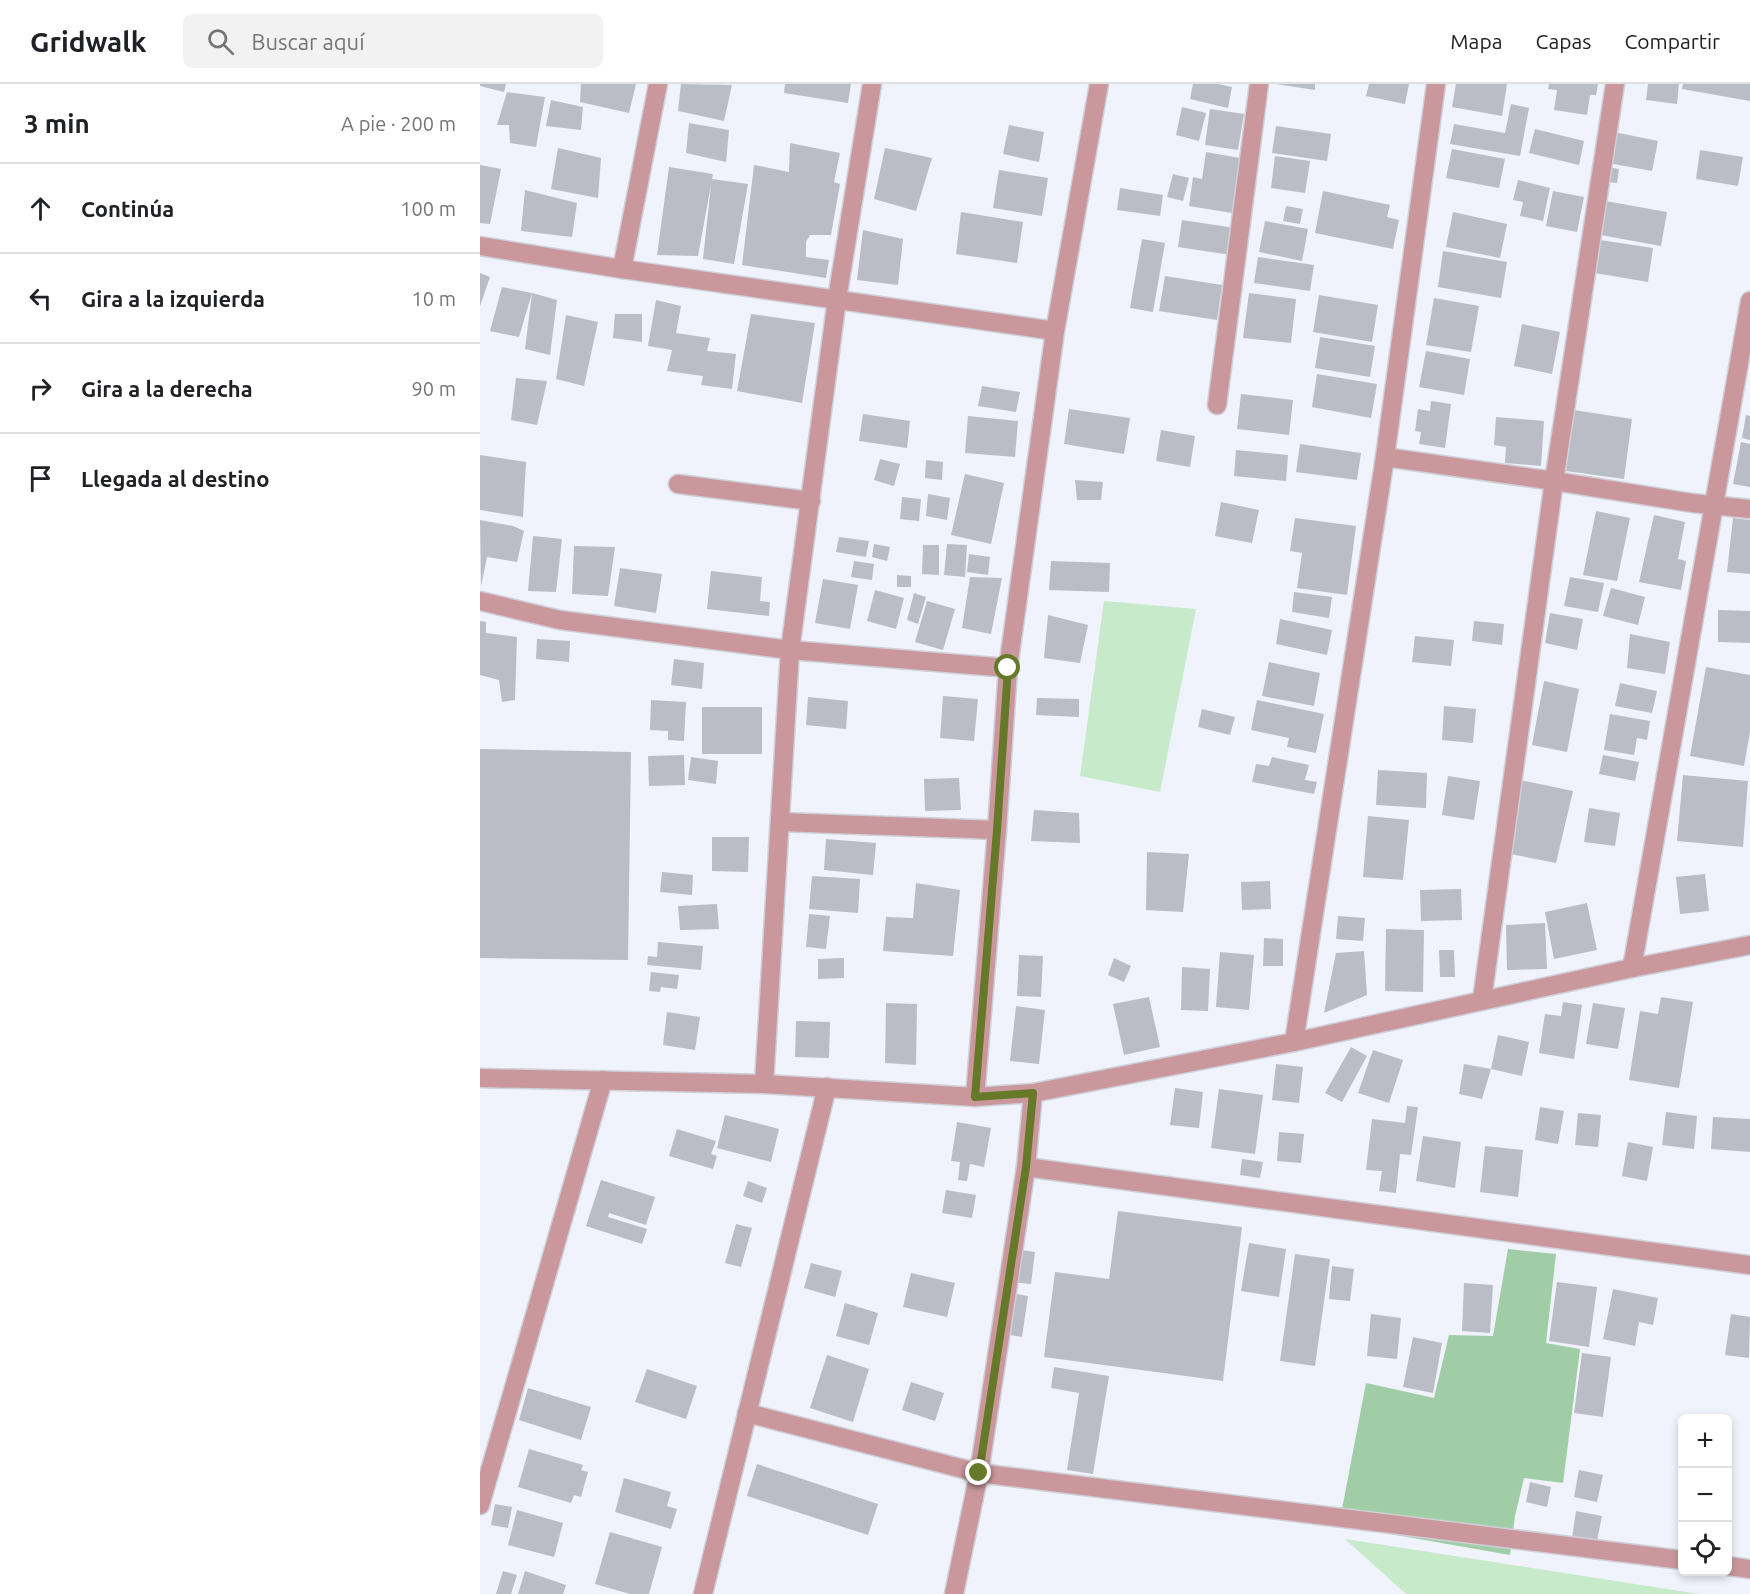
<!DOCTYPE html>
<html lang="es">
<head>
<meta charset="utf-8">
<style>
	:root { --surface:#fff; --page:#f2f2f2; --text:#202124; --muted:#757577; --line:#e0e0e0 }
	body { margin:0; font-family:Ubuntu,sans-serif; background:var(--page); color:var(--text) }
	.controls { position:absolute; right:18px; bottom:18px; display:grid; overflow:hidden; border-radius:9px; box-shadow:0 3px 9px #0003 }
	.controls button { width:54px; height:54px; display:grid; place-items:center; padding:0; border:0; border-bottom:2px solid var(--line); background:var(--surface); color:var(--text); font:30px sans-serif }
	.stop { position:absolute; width:18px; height:18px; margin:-14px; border:4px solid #657929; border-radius:50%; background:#fff }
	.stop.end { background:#657929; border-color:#fff; box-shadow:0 2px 6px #0008 }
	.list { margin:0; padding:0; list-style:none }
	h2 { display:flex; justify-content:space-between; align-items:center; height:78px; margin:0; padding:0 24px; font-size:26px }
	h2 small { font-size:20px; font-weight:400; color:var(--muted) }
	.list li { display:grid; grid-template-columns:39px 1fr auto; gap:18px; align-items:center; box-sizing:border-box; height:90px; padding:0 24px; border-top:2px solid var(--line) }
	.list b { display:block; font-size:22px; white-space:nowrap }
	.list em { font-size:20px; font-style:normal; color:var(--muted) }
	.icon { flex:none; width:33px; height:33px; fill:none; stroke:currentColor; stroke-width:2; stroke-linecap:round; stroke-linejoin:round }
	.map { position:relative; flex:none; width:1270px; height:1510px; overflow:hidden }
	header { display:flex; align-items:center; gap:36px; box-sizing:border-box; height:84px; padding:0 30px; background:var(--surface); border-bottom:2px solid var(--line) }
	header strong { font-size:28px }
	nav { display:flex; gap:33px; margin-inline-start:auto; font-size:21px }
	.search { width:420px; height:54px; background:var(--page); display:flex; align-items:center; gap:15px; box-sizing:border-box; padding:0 21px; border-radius:9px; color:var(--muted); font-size:22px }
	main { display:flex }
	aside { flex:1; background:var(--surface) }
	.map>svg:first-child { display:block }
	.green { fill:#c7ebca }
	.forest { fill:#a0cda5 }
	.building { fill:#bbbdc6 }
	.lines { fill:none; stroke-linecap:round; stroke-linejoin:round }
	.minor-casing { stroke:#cecfd8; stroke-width:21 }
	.minor { stroke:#ca989c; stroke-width:18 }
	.route { stroke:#657929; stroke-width:8 }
</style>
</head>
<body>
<header>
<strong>Gridwalk</strong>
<div class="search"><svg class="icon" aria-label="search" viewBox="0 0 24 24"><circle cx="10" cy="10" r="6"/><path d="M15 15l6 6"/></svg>Buscar aquí</div>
<nav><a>Mapa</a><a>Capas</a><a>Compartir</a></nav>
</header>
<main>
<aside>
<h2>3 min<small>A pie · 200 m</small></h2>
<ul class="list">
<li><svg class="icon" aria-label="ahead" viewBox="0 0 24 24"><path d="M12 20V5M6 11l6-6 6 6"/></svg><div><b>Continúa</b></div><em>100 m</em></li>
<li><svg class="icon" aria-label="left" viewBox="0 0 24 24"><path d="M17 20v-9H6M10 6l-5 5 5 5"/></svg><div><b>Gira a la izquierda</b></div><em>10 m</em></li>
<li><svg class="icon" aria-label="right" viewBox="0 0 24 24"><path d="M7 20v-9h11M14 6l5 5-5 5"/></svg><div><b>Gira a la derecha</b></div><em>90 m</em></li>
<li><svg class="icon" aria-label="arrive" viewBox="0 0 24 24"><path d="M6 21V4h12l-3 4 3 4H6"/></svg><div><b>Llegada al destino</b></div></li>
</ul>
</aside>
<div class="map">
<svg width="1270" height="1510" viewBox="0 0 1270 1510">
	<rect width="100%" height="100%" fill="#f0f2fc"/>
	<!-- green -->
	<g class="green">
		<path d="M624,517L716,525L680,708L600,692Z"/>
		<path d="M865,1455L1219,1510H926Z"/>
	</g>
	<!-- forest -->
	<path class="forest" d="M1028,1165L1076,1170L1066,1259L1100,1265L1083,1399L1044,1394L1035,1432L1030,1471L859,1441L886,1299L954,1314L969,1251L1013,1252Z"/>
	<!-- building -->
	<g class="building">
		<path d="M0,0H26L24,8L0,2Z"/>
		<path d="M101,0H156L149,29L100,18Z"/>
		<path d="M201,0L252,1L244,37L198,27Z"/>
		<path d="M305,0H371L368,19L304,9Z"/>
		<path d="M713,0H738L752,3L748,24L710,15Z"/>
		<path d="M796,0H835V6Z"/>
		<path d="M889,0H929L925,20L886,12Z"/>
		<path d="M976,0H1027L1022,32L972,23Z"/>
		<path d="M1069,0H1118L1116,11H1110L1107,31L1074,26L1077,6L1068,5Z"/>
		<path d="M1168,0H1199L1197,20L1166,16Z"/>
		<path d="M1203,0H1270V17L1202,5Z"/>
		<path d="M27,8L65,13L56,63L30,59L29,41H17Z"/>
		<path d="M71,16L103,23L101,46L66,42Z"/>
		<path d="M1031,20L1049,24L1040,72L970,60L974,40L1025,49Z"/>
		<path d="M702,23L726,29L719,57L696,51Z"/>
		<path d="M730,25L764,30L758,66L725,61Z"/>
		<path d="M209,39L249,46L246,78L206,69Z"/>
		<path d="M529,41L564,48L559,78L523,70Z"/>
		<path d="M796,42L851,50L847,77L792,69Z"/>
		<path d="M1055,45L1104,57L1099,81L1049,69Z"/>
		<path d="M1134,48L1178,57L1172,87L1128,79Z"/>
		<path d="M310,59L360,69L354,98L360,100L351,151H330L326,158V173L349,176L346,194L262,181L274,81L309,88Z"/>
		<path d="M78,64L121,74L118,114L71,105Z"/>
		<path d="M405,64L452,74L436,127L394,115Z"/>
		<path d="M972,65L1025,75L1019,104L966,94Z"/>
		<path d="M1220,66L1263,73L1258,102L1216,95Z"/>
		<path d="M726,68L760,74L752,129L709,122L713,93L722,95Z"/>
		<path d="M795,72L830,77L825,109L791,104Z"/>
		<path d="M0,81L21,85L10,140L0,139Z"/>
		<path d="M189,83L233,90L232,95L268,100L254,180L223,175L231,101L218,172L177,171Z"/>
		<path d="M1128,83L1139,85L1137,99L1126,98Z"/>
		<path d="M519,86L568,94L562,132L513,124Z"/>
		<path d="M693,90L709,94L703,117L687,113Z"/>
		<path d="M1038,96L1070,104L1063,137L1040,132L1043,118L1033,116Z"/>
		<path d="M640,104L683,111L680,132L637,126Z"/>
		<path d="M45,106L97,119L92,153L41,147Z"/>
		<path d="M843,107L910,121L907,133L919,136L913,165L835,149Z"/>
		<path d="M1073,107L1104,113L1097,148L1066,142Z"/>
		<path d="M1120,116L1187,128L1181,162L1115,150Z"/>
		<path d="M806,122L823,125L820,140L803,137Z"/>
		<path d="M481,128L543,138L537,179L476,170Z"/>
		<path d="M973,128L1027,140L1020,174L966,163Z"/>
		<path d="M702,136L755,144L751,171L698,163Z"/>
		<path d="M785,137L828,145L822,177L779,168Z"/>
		<path d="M383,146L423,155L418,201L377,196Z"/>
		<path d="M662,155L685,159L673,228L650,224Z"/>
		<path d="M1120,156L1173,164L1168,198L1115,189Z"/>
		<path d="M963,167L1027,178L1021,214L958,203Z"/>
		<path d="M778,173L834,181L830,207L774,199Z"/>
		<path d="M0,189L10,193L0,222Z"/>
		<path d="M685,192L742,201L737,236L679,227Z"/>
		<path d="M22,203L52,209L77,216L70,271L45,265L52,209L39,253L10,247Z"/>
		<path d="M769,209L816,215L811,259L763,254Z"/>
		<path d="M839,211L898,221L892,258L833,248Z"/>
		<path d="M954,214L999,222L991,268L946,261Z"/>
		<path d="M176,216L201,222L196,249L230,254L227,267L256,270L252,305L221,301L223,292L187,287L192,266L168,262Z"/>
		<path d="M135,230H162V258L133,254Z"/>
		<path d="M271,230L335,239L322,319L257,307Z"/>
		<path d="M86,231L118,238L104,302L76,295Z"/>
		<path d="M1042,240L1080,248L1072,290L1034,282Z"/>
		<path d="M840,253L895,262L890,293L835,284Z"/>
		<path d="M946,267L990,275L984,311L939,303Z"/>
		<path d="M837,290L897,300L891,334L832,323Z"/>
		<path d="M36,294L67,297L57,341L31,336Z"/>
		<path d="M502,302L540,308L536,328L498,322Z"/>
		<path d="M761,310L813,316L809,351L757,345Z"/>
		<path d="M951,317L971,320L965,364L939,360L941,348L935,347L938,325L950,327Z"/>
		<path d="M589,325L650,334L644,370L584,360Z"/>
		<path d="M1094,326L1152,335L1144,395L1086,387Z"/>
		<path d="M383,330L430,337L427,364L379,357Z"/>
		<path d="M1266,331L1270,332V356L1262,354Z"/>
		<path d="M488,332L538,337L535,373L485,369Z"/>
		<path d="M1016,333L1064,337L1061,382L1025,379L1026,363L1014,361Z"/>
		<path d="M681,346L715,352L710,383L676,377Z"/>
		<path d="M1261,358L1270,360V403L1253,400Z"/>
		<path d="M820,360L881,369L877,396L816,388Z"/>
		<path d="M756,366L808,371L806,397L754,392Z"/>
		<path d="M0,371L46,378L43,433L0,426Z"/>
		<path d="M400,375L420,380L414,402L394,396Z"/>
		<path d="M446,376L463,378L462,396L445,394Z"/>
		<path d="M485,390L524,399L511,460L471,451Z"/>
		<path d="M595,396L623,398L621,416H597Z"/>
		<path d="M448,410L470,414L467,436L446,432Z"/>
		<path d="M422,413L441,415L439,437L420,435Z"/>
		<path d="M741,418L779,426L772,459L735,452Z"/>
		<path d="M1116,427L1150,434L1137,497L1103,491Z"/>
		<path d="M1174,431L1205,438L1198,475L1206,477L1201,506L1159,498Z"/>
		<path d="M815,434L876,442L867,511L817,504L822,469L810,467Z"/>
		<path d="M1253,434L1270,436V490L1247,488Z"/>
		<path d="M0,436L33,442L44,447L37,478L7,473L1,502Z"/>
		<path d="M53,452L82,455L76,508L48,507Z"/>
		<path d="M359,453L389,457L386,473L356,468Z"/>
		<path d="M394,460L410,463L407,477L392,473Z"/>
		<path d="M467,460L487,461L485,493L464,491Z"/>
		<path d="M443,461H459V491L442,490Z"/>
		<path d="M94,462L135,463L128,512L92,510Z"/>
		<path d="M489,470L510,473L508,491L487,488Z"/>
		<path d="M374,477L394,480L392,496L371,493Z"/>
		<path d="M571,477L630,479L629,508L569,506Z"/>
		<path d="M140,484L182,490L176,529L134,522Z"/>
		<path d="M231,487L282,493L280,517L290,518L289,532L227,525Z"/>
		<path d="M417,491L431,492V503H417Z"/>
		<path d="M490,493L522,494L511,550L482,544Z"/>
		<path d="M1090,493L1124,499L1118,528L1084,522Z"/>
		<path d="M343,495L378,501L370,545L335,539Z"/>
		<path d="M1131,504L1165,513L1158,541L1123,532Z"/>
		<path d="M395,506L424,514L416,545L387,537Z"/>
		<path d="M814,508L852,513L849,534L812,528Z"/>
		<path d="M434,509L446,513L438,540L427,536Z"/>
		<path d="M447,517L475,525L463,566L435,558Z"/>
		<path d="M1238,526L1270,527V559L1238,558Z"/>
		<path d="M1070,529L1103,535L1097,566L1065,559Z"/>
		<path d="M568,531L608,541L600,579L564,574Z"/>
		<path d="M800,535L852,546L847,571L796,560Z"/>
		<path d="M0,537L6,538V549L37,553L35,616L22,618L19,596L0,591Z"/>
		<path d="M994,537L1024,540L1022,561L992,557Z"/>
		<path d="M1150,550L1190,558L1185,590L1147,584Z"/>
		<path d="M935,552L974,556L971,582L932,578Z"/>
		<path d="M57,555L90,557L89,578L56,575Z"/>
		<path d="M194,575L224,579L222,605L191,601Z"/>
		<path d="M789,578L840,589L834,622L782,612Z"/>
		<path d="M1226,583L1270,591V648L1264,682L1210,672Z"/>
		<path d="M1064,597L1099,605L1087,668L1052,661Z"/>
		<path d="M1140,599L1177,607L1172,629L1135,622Z"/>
		<path d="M463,612L498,615L494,657L460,654Z"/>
		<path d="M328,613L368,617L366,645L326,641Z"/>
		<path d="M557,614L599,615V633L556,631Z"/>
		<path d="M171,616L206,618L204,657L188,656V647L170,646Z"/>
		<path d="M777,616L844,630L836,669L807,663L809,654L771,646Z"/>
		<path d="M964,622L996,625L993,659L962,656Z"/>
		<rect x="222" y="623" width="60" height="47"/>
		<path d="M722,625L755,633L750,651L718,643Z"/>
		<path d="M1130,630L1170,637L1167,656L1157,654L1154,671L1124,666Z"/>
		<path d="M0,665L151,668L148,876L0,874Z"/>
		<path d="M204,671L205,701L169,702L168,672Z"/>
		<path d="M1123,671L1159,678L1155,697L1119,690Z"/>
		<path d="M211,673L238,677L236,700L208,696Z"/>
		<path d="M792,673L829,681L825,696L837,698L834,710L772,698L776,680L789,682Z"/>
		<path d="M898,686L947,689L946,724L896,721Z"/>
		<path d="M1203,691L1268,697L1263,763L1197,757Z"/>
		<path d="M968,692L1000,697L994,736L962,731Z"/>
		<path d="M479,694L481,726L445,727L444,695Z"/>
		<path d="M1040,696L1093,707L1076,779L1025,769Z"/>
		<path d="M1109,724L1140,729L1135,762L1104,758Z"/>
		<path d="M554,726L599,729L600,759L551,757Z"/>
		<path d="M888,732L929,736L923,796L883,793Z"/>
		<path d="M232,753H269L268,788L232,787Z"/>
		<path d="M346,755L396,759L393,791L344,786Z"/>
		<path d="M667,768L709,770L703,828L666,826Z"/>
		<path d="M182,788L213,791L212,811L180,808Z"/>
		<path d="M1225,790L1229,827L1200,830L1196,793Z"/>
		<path d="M332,792L380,795L378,829L329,825Z"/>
		<path d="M790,797L791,825L762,826L761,798Z"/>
		<path d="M436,799L480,806L473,872L403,867L406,833L433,834Z"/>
		<path d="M981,805L982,836L941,837L940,806Z"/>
		<path d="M1107,819L1117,866L1074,875L1065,828Z"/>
		<path d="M237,820L239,845L200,846L198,822Z"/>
		<path d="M329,830L350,832L346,865L326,863Z"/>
		<path d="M858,832L885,834L883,857L856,855Z"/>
		<path d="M1065,839L1067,885L1027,886L1026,841Z"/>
		<path d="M906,845L944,846L943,908L905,907Z"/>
		<path d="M784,854L803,855V882H783Z"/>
		<path d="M178,858L223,862L221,886L167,881L168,872L177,873Z"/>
		<path d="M959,866H974L975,893H960Z"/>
		<path d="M884,867L887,911L844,929L856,869Z"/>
		<path d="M740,868L774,871L769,926L736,923Z"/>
		<path d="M539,871L563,872L561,913L537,912Z"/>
		<path d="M364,874V894L338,895V875Z"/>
		<path d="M634,874L651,882L644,898L628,891Z"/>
		<path d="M702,883L730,885L728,927L701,926Z"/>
		<path d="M171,888L199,891L197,905L181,903L180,908L169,907Z"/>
		<path d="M669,913L680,963L644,971L633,920Z"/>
		<path d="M1181,913L1213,918L1199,1004L1149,996L1160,927L1178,930Z"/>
		<path d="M1083,918L1102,921L1094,975L1059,969L1065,930L1081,932Z"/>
		<path d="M406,919L437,920L436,981L405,979Z"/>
		<path d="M1113,919L1145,924L1138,965L1106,960Z"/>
		<path d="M536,922L565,926L559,980L530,977Z"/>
		<path d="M187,928L220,933L215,966L183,961Z"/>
		<path d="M316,937L350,938L349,974L315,973Z"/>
		<path d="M1018,951L1049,958L1042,992L1011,985L1002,1015L979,1010L984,980L1011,985Z"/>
		<path d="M871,963L887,972L862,1018L845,1009Z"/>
		<path d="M893,966L923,976L909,1019L878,1009Z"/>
		<path d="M796,980L823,983L819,1019L792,1016Z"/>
		<path d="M695,1004L723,1008L719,1044L690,1041Z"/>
		<path d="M739,1005L783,1011L775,1070L731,1064Z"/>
		<path d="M927,1022L938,1023L931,1071L920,1070L916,1109L899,1107L902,1087L886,1086L892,1035L925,1039Z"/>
		<path d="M1060,1023L1084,1027L1078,1060L1055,1056Z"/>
		<path d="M1186,1028L1217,1032L1214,1065L1182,1061Z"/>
		<path d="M1098,1029L1121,1031L1118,1063L1095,1061Z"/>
		<path d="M245,1031L299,1045L291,1078L237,1064Z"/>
		<path d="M1233,1033L1270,1035V1068L1231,1065Z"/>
		<path d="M477,1038L511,1044L504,1083L490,1080L487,1097L478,1096L480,1078L471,1077Z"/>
		<path d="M197,1045L236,1057L231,1070L237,1072L233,1085L189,1072Z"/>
		<path d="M799,1048L824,1050L821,1079L797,1077Z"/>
		<path d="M943,1052L981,1058L975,1104L936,1097Z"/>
		<path d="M1148,1058L1173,1063L1167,1097L1142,1092Z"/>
		<path d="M1005,1062L1043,1066L1038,1113L1000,1108Z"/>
		<path d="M762,1075L783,1078L780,1094L760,1091Z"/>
		<path d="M121,1096L175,1113L166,1141L129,1129L128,1133L167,1145L162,1160L106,1142Z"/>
		<path d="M268,1097L287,1104L282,1119L263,1112Z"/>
		<path d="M466,1106L496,1111L492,1134L462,1129Z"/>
		<path d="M638,1127L762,1143L743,1297L564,1273L575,1188L629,1195Z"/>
		<path d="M256,1140L272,1144L261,1183L245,1179Z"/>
		<path d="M769,1159L806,1165L799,1213L761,1207Z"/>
		<path d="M534,1165L555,1168L551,1200L531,1198Z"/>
		<path d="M815,1170L850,1175L835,1282L800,1277Z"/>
		<path d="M331,1179L362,1187L355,1213L324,1204Z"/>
		<path d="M852,1182L874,1185L870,1217L849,1215Z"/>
		<path d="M431,1189L475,1199L467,1233L423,1223Z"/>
		<path d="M1077,1198L1117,1203L1109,1263L1069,1257Z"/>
		<path d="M984,1199L1013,1201L1010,1249L982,1247Z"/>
		<path d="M1133,1205L1178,1214L1173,1241L1159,1238L1155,1262L1123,1255Z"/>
		<path d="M531,1209L548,1212L542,1253L524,1250Z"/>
		<path d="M365,1219L398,1229L389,1261L356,1252Z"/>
		<path d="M891,1230L921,1234L917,1275L887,1272Z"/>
		<path d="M1251,1230L1270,1233L1269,1274L1245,1271Z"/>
		<path d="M933,1253L962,1259L953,1309L923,1303Z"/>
		<path d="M1102,1269L1131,1273L1123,1333L1094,1329Z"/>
		<path d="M347,1271L389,1285L373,1338L330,1324Z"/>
		<path d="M574,1283L629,1292L613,1390L587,1386L599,1309L571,1304Z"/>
		<path d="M167,1285L217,1302L206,1335L155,1318Z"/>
		<path d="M431,1298L464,1309L455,1337L422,1326Z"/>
		<path d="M48,1304L111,1323L101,1356L39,1336Z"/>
		<path d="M49,1365L103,1381L101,1386L108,1388L101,1413L94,1411L91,1419L38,1403Z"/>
		<path d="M277,1380L398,1420L388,1451L267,1412Z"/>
		<path d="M1099,1386L1123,1391L1117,1418L1094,1413Z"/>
		<path d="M144,1394L191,1408L187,1422L197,1425L191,1445L135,1428Z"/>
		<path d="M1050,1398L1071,1403L1067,1423L1046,1418Z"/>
		<path d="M15,1420L32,1423L28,1444L11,1441Z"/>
		<path d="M37,1426L83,1439L74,1473L28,1461Z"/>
		<path d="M1096,1427L1122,1432L1117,1457L1092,1454Z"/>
		<path d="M130,1448L182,1463L169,1510H150L115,1500Z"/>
		<path d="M23,1487L37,1491L31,1510H16Z"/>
		<path d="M45,1487L86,1501L83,1510H38Z"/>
	</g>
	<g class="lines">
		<!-- minor casing -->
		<g class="minor-casing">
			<g id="minor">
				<path d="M0,162L142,185L575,247"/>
				<path d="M142,185L178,0"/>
				<path d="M737,321L779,0"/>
				<path d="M905,373L1074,397L1212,419L1270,425"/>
				<path d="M198,400L331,417"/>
				<path d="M0,517L80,536L310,566L528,584"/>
				<path d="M300,738L517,746"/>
				<path d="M1152,884L1270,217"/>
				<path d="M1002,916L1074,397L1135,0"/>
				<path d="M814,958L905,373L956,0"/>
				<path d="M0,994L284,1000L495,1013L553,1009L814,958L1152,884L1270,861"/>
				<path d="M284,1000L310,566L357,215L392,0"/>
				<path d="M495,1013L517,746L528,584L575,247L619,0"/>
				<path d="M546,1083L1270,1181"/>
				<path d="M267,1329L499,1389L1202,1476"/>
				<path d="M0,1421L123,996"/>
				<path d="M1248,1482L1270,1485"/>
				<path d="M223,1510L347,1003"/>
				<path d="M474,1510L499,1389L546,1083L553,1009"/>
			</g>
		</g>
		<!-- minor -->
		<use href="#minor" class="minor"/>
	</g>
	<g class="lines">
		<!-- route -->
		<path class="route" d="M499,1389L546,1083L553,1009L495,1013L517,746L528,584"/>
	</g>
</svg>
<div class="controls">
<button>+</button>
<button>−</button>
<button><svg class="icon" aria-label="locate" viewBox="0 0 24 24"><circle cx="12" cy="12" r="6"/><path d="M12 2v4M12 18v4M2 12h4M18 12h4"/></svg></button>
</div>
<div class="stop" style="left:528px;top:584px"></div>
<div class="stop end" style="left:499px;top:1389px"></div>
</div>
</main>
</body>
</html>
